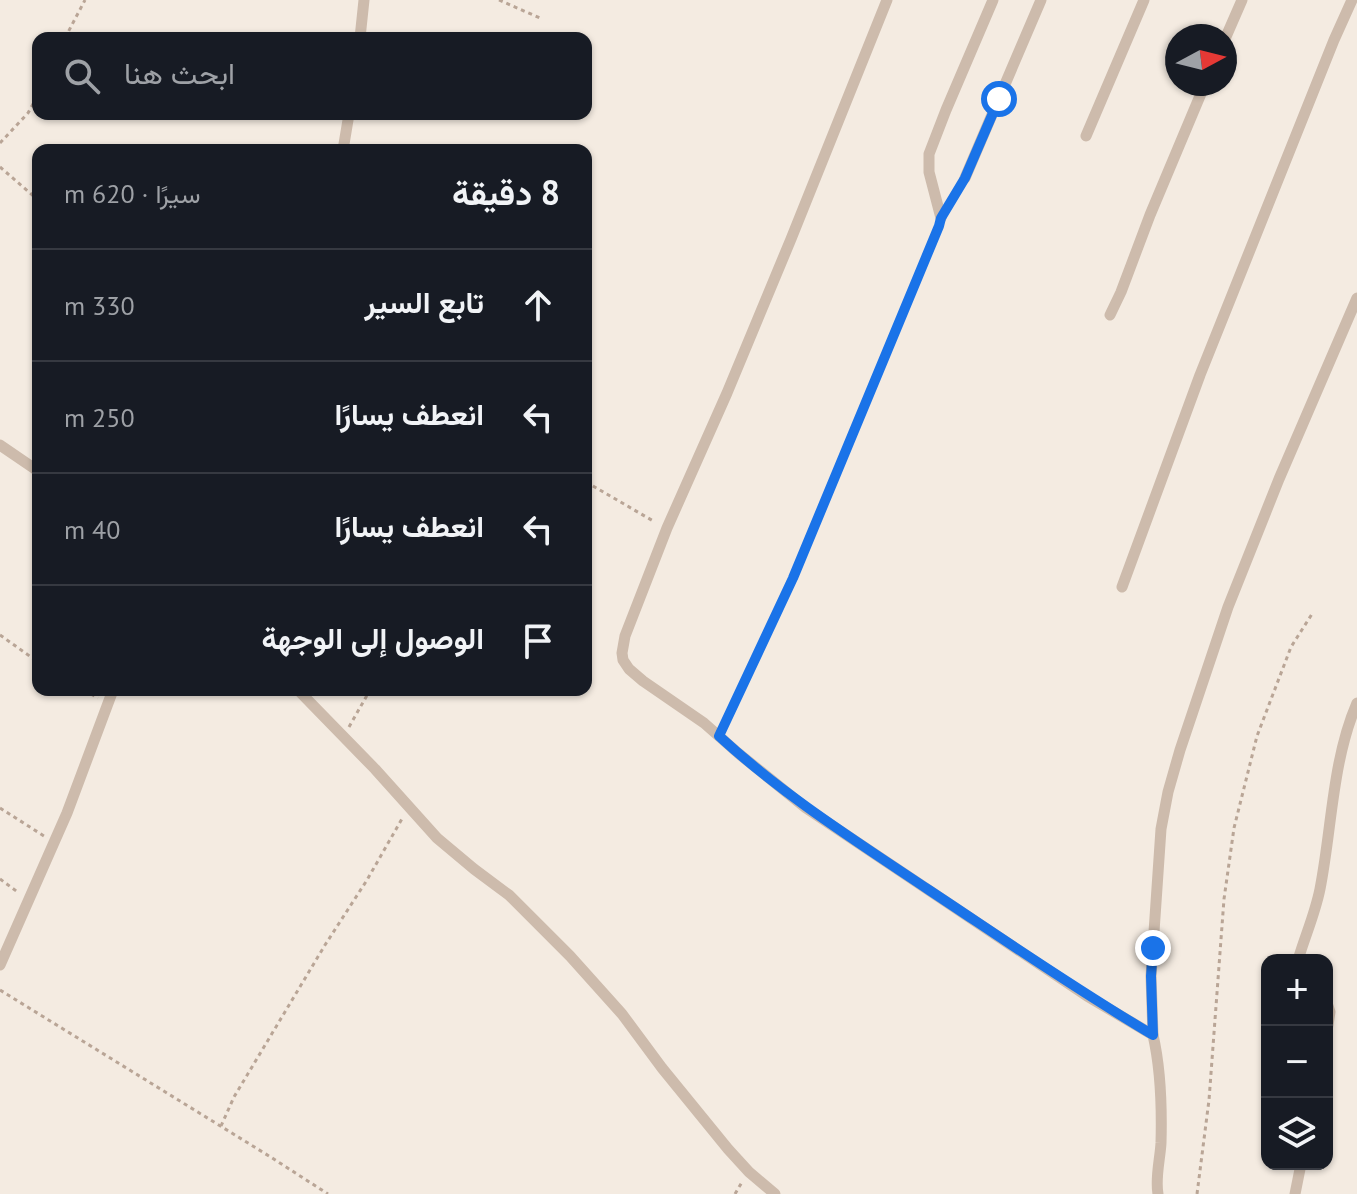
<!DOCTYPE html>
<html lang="ar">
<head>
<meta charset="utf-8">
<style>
	:root { --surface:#171b24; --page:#20242c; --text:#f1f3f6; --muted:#9ea1a6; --line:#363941 }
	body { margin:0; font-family:"PT Sans",Vazirmatn,sans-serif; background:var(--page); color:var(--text); direction:rtl }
	.controls { position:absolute; right:24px; bottom:24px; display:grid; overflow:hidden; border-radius:16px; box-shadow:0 2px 6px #0004 }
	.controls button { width:72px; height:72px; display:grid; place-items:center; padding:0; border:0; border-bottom:2px solid var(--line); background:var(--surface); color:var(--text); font:40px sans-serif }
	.compass { position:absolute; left:1165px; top:24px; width:72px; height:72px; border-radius:50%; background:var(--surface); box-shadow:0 2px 6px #0004; rotate:83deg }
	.stop { position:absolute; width:24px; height:24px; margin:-18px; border:6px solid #1a73e8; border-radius:50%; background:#fff }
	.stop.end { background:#1a73e8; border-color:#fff; box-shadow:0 2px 8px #0008 }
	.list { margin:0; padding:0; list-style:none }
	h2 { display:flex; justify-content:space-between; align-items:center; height:104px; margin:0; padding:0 32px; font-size:34px }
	h2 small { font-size:26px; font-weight:400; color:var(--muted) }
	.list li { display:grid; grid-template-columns:52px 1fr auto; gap:24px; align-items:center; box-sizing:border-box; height:112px; padding:0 32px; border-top:2px solid var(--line) }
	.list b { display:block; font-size:30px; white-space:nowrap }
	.list em { font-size:26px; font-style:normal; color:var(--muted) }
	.icon { flex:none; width:44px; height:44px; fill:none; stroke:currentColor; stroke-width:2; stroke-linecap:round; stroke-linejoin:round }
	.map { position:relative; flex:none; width:1357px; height:1194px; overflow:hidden; direction:ltr }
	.search { position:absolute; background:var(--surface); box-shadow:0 2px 6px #0004; left:32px; top:32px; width:560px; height:88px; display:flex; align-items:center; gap:20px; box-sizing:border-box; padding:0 28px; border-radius:16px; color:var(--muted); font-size:30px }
	.panel { position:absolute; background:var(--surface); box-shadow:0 2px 6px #0004; left:32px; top:144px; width:560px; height:552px; border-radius:16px; direction:rtl }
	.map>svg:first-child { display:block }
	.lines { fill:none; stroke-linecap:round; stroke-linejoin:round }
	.path { stroke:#b9a596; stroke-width:3; stroke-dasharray:4 4; stroke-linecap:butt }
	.minor { stroke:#cdbbac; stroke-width:11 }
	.route { stroke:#1a73e8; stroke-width:10 }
</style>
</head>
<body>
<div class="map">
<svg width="1357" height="1194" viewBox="0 0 1357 1194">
	<rect width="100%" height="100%" fill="#f4ebe1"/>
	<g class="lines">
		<!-- path -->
		<g class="path">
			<path d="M499,0L540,18"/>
			<path d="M65,38L85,0"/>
			<path d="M0,143L28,113L38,95"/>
			<path d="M0,167L38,200"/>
			<path d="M950,205L960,187"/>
			<path d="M586,482L655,522"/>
			<path d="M0,635L38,662"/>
			<path d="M84,690L98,698"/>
			<path d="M723,725L793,578L938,229"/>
			<path d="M349,727L370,690"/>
			<path d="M0,808L44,836"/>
			<path d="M0,879L19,893"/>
			<path d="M0,990L269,1156L328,1194"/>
			<path d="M221,1126L234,1097L325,945L367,880L403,817"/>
			<path d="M735,1194L742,1182"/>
			<path d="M1197,1194L1209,1100L1224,899L1234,828L1257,736L1291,647L1312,614"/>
		</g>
		<!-- minor -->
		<g class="minor">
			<path d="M887,0L791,239L727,393L667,528L625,636L622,653L623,660L629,669L643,681L704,723L738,753L806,808L1087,996L1153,1035C1161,1070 1162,1107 1161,1143C1160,1160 1155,1178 1158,1194"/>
			<path d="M360,38L364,0"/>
			<path d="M1225,39L1242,0"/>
			<path d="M1086,136L1144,0"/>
			<path d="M343,150L349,114"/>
			<path d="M965,178L1041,0"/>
			<path d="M941,218L929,172V154L946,110L993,0"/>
			<path d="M1110,315L1121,292L1150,215L1205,84"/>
			<path d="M0,445L38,471"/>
			<path d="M1122,587L1200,375L1334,40L1352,0"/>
			<path d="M298,690L375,769L437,838L474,869L509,895L570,956L622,1014L662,1068L728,1149L749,1172L775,1194"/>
			<path d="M1298,960C1305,936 1315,914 1320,889C1332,828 1332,761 1357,703"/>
			<path d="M0,965L67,813L113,690"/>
			<path d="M1327,1003L1330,1012L1327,1031"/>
			<path d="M1153,1035L1151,976L1161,829L1168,792L1180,750L1228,607L1279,479L1357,298"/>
			<path d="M1295,1194L1301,1164"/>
		</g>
	</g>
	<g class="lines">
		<!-- route -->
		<path class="route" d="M999,99L965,178L941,218L939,226L793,578L719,736C783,795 856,841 929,890C1003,939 1077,990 1153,1035L1151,976L1153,948"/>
	</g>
</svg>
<div class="controls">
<button>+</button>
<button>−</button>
<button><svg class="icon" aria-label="layers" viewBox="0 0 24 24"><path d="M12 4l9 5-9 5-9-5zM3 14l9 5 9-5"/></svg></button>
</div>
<svg class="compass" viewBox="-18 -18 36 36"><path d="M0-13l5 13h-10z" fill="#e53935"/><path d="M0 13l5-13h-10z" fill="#9ea1a6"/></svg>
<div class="stop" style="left:999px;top:99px"></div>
<div class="stop end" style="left:1153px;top:948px"></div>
<div class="search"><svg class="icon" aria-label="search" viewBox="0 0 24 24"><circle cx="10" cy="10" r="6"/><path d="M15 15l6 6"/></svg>ابحث هنا</div>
<section class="panel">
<h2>8 دقيقة<small>سيرًا · 620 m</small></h2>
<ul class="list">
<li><svg class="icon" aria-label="ahead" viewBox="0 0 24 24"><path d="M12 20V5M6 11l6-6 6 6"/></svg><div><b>تابع السير</b></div><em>330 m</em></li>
<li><svg class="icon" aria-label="left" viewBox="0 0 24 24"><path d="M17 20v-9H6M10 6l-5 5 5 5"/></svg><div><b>انعطف يسارًا</b></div><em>250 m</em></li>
<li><svg class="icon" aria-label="left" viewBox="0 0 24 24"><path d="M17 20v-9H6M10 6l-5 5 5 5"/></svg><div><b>انعطف يسارًا</b></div><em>40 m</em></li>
<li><svg class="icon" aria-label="arrive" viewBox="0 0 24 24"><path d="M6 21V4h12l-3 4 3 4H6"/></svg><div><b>الوصول إلى الوجهة</b></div></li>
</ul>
</section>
</div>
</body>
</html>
